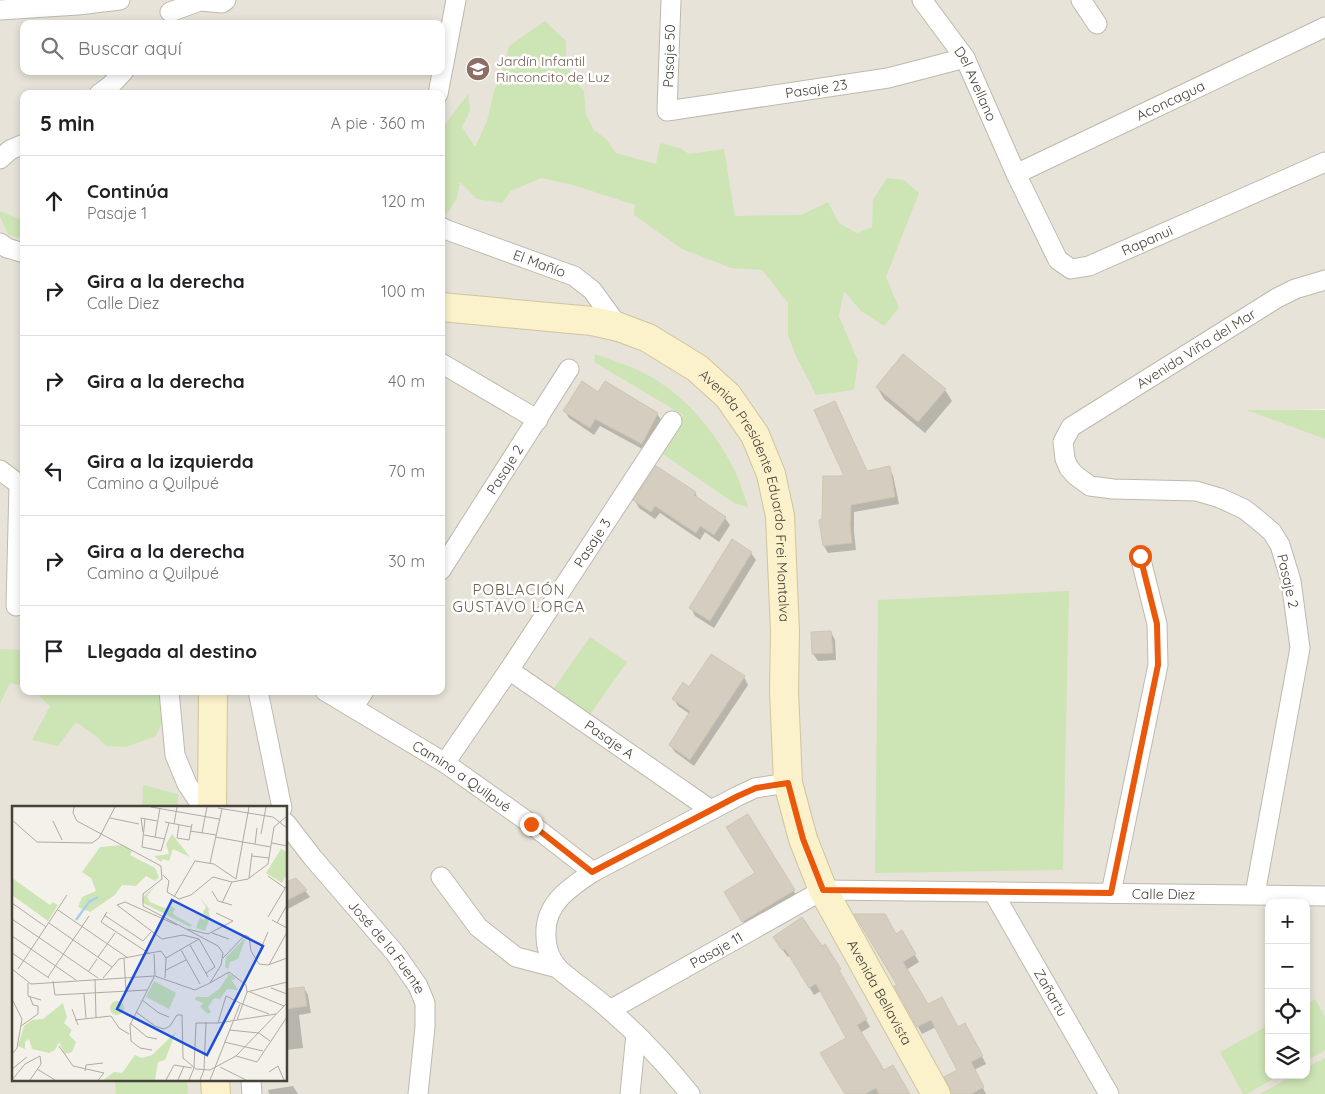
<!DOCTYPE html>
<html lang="es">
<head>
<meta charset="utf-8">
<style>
	:root { --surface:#fff; --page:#f6f6f6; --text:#202124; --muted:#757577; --line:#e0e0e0 }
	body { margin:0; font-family:Quicksand,sans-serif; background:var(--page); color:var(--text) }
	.controls { position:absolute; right:15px; bottom:15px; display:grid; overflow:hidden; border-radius:10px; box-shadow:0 2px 8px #0003 }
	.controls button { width:45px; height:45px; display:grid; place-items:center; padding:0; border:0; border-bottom:1px solid var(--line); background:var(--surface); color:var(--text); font:25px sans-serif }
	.stop { position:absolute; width:15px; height:15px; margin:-11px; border:4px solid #ea580c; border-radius:50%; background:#fff }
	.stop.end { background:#ea580c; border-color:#fff; box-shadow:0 1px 5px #0008 }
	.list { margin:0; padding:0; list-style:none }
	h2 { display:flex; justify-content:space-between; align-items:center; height:65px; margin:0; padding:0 20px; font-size:21px }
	h2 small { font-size:16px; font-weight:400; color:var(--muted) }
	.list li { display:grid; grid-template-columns:32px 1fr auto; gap:15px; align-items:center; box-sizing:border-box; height:90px; padding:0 20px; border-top:1px solid var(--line) }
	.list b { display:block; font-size:19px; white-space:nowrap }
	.list p { margin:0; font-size:16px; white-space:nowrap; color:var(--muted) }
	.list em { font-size:16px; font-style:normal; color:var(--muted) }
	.icon { flex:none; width:28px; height:28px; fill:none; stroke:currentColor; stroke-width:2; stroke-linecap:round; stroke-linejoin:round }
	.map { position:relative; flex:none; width:1325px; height:1094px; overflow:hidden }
	.search { position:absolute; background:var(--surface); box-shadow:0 2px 8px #0003; left:20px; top:20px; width:425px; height:55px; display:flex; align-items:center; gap:12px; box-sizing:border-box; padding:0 18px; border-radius:10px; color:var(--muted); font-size:19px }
	.panel { position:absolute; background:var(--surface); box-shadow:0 2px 8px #0003; left:20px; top:90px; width:425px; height:605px; border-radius:10px }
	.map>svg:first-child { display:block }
	.residential { fill:#e7e3d8; fill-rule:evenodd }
	.green { fill:#cde5b5 }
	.shadow { fill:#0003 }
	.building { fill:#d4cdc0; stroke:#cfc5b3 }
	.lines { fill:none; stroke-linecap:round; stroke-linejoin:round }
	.street-casing { stroke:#beb9ad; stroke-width:21 }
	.secondary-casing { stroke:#d0c59c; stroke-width:30 }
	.street { stroke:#fff; stroke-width:19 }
	.secondary { stroke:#fbf2cc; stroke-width:28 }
	.route { stroke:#ea580c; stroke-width:6 }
	.labels { text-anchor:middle; stroke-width:5; stroke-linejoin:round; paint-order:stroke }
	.street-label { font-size:14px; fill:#474238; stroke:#fff }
	.education-label { font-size:14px; fill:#785e54; stroke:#fff; text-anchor:start }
	.neighbourhood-label { font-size:15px; letter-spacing:1px; fill:#696050; stroke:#fff }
	.inset-river { fill:none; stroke:#abceec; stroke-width:2.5 }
	.inset-road { fill:none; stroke:#afaba3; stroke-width:1 }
	.view { fill:#1d4ed8; fill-opacity:0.15; stroke:#1d4ed8; stroke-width:2.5 }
	.inset-edge { fill:none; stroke:#474238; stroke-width:2.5 }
</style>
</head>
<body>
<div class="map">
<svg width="1325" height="1094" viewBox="0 0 1325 1094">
	<rect width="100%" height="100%" fill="#f4f1ea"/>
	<!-- residential -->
	<path class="residential" d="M0,0H1325V409L1263,411L1325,434V1094H0ZM24,24H441V71H24ZM24,94H441V691H24ZM14,808H286V1080H14ZM1269,903H1306V1075H1269Z"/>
	<!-- green -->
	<g class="green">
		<path d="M545,21L566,41V58L571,76L584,91L586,114L594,130L606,139L616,153L656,164L660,143L680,148L689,154L724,149L735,216L801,215L828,202L839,223L857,233L872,227L873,200L887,178L904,180L919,193L886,277L899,308L884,326L861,311L844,291L839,316L858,361L854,390L816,395L795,354L788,335V303L762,270L731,268L682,249L634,215L635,205L573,185L541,178L511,191L502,203L477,199L460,182L457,199L441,222V138L443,127L468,94L470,111L462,127L475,147L487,121L494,91L502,70L509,46Z"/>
		<path d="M0,211L24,221V239L8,235L0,216Z"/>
		<path d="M595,354C609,359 624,364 638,370C681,390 714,429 735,471C740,482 744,495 748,507L734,503L660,452L683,415L594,362Z"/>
		<path d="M1247,410H1325V439Z"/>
		<path d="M1069,591L1063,870L875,873L878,600Z"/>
		<path d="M590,637L627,662L586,720L550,694Z"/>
		<path d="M0,649L24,650V686L10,683L0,704Z"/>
		<path d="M34,691H157L164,718L156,736L126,747L106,746L96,736L76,722L58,746L32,740L50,706Z"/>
		<path d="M143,785L178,794V808H142Z"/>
		<path d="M1315,999L1325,1017V1050L1306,1061V1004Z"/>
		<path d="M1269,1025V1075H1280L1247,1094H1243L1220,1052Z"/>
		<path d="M1325,1058V1094H1260L1294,1075H1306V1068Z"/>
		<path d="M115,1080H187L188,1094H116Z"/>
	</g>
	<!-- shadow -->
	<g class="shadow">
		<path d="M877,387L945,390L952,401L925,433L884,399Z"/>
		<path d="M599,394L657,414L662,421L646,451L600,426L594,435L569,418L565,411Z"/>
		<path d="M889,468L893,475L899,504L854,512V532L856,550L828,553L824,546L823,520L846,478Z"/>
		<path d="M695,493L699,500L725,518L730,525L719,542L705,532L700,540L660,513L655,519L639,508L635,501Z"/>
		<path d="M751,553L756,560L714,628L695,616L691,608Z"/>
		<path d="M831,632L835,640L836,660L818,661L813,654Z"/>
		<path d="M744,677L748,685L694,766L675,752L670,745L690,714L678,706L674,699L689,689Z"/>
		<path d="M747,815L798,898L747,929L726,892L756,874Z"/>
		<path d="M296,879L310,897L286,910V883Z"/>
		<path d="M901,932L919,962L906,970L927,1006L958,1028L965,1024L986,1064L974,1070L986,1094H953L959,1070L936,1027L922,1034L896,987L898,985L896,935Z"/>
		<path d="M779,945L822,948L825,946L870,1027L860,1033L883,1072L909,1094H845L848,1038L821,991L814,995L790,955L788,957Z"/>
		<path d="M304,988L308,995L311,1013L299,1015L303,1048L286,1050V990Z"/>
		<path d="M293,1086L298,1094H269L268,1090Z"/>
	</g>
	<!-- building -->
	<g class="building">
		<path d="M903,354L946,389L918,422L876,387Z"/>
		<path d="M582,381L598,392L605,381L658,413L642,444L595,419L590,428L563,411Z"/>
		<path d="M835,401L867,471L890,466L895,497L851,505L850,524L852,543L823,546L819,520L822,519L823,476H844L814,410Z"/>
		<path d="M656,466L696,492L694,495L726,517L714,535L700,526L696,533L655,506L651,512L633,500Z"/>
		<path d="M732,539L752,552L710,621L689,608Z"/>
		<path d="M831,631L833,653L812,654L811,632Z"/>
		<path d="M711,654L745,676L690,760L669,745L690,711L672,699L683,682L689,687Z"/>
		<path d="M748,814L795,890L742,922L724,892L755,873L726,827Z"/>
		<path d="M296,878L307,890L286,901V882Z"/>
		<path d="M854,914H885L896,934L902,930L916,954L903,962L928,1004L942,997L958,1027L965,1023L983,1056L971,1062L984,1087L971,1094H952L944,1077L957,1070L931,1020L917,1027L894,986L897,985Z"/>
		<path d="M802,917L822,946L825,944L841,969L839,970L867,1019L857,1025L884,1070L893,1065L910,1094H879L876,1088L865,1094H845L820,1053L846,1038L816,984L809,988L785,949L782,950L773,937Z"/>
		<path d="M304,987L307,1006L286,1009V989Z"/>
	</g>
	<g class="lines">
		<!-- street casing -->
		<g class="street-casing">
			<g id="street">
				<path id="s1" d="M671,0L667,111L888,78L965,58"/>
				<path id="s2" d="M922,0L965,58L1016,174L1058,260L1071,269L1089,266L1325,162"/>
				<path d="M1081,0L1097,24"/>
				<path d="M0,10L78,5L120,0"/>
				<path d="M170,12L200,1L222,3L226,0"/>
				<path d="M99,94L110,86L124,71"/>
				<path d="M438,94L456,0"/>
				<path d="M0,159L10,150L24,144"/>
				<path id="s3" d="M1016,174L1325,27"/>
				<path id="s4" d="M441,227L447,230L574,276L592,290L619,327"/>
				<path d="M0,243L7,248L24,253"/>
				<path d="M441,363L538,420"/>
				<path d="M0,470L24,488"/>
				<path id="s5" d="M441,570L569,369"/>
				<path d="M16,606L19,485"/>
				<path id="s6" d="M509,670L711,810"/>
				<path d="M169,691L175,755L187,784L203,808"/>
				<path d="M258,691L282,808"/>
				<path id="s7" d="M325,691L445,763L531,824L593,872C569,888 544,904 546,936C546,947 550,959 558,968C561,972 568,976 572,980C585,990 599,1000 611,1011C640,1036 666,1064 690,1094"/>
				<path d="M353,708L364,691"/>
				<path id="s8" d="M445,763L509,670L672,421"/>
				<path id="s9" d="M286,823L313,858L395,953L418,986L425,1003V1027L418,1094"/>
				<path d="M593,872L738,796L755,788L788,783"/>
				<path d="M441,877L478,927L516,957L558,968"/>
				<path id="s10" d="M993,892L1109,1094"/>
				<path d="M1111,893L1158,665L1157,624L1140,556"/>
				<path id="s11" d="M1255,894L1300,648L1291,581L1280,545L1272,532L1258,520L1244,509L1220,498L1196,491L1113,489L1090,486L1075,475L1069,468L1065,459L1063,442L1071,427L1277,298L1295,289L1325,280"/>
				<path id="s12" d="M610,1010L823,890L1325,896"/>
				<path d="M251,1080L252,1094"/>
				<path d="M630,1094L636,1034"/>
			</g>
		</g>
		<!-- secondary casing -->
		<g class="secondary-casing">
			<g id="secondary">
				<path id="s13" d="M441,307L592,321L619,327L648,338L697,368L728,396L755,435L771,474L780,516L785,632L784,691L788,783L803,839L823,890L936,1094"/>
				<path d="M212,808L213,691"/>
				<path d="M215,1080L216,1094"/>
			</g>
		</g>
		<!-- street -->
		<use href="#street" class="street"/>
		<!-- secondary -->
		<use href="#secondary" class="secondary"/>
	</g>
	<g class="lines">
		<!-- route -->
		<path class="route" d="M531,824L592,872L738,796L756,788L788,783L803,839L823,890L1111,893L1158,665L1157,624L1140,556"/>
	</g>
	<!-- icons -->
	<defs>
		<g id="school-disc" transform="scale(1.25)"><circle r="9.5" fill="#8d6e63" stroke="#fff"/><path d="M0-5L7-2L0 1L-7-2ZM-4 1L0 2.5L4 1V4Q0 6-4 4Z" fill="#fff"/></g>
	</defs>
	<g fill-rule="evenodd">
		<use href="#school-disc" x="478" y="69"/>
	</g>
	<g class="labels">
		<!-- street labels -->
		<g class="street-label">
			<text transform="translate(669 56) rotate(-88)" y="5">Pasaje 50</text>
			<text dy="5" stroke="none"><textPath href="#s2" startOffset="100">Del Avellano</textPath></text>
			<text dy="5" stroke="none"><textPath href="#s1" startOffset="262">Pasaje 23</textPath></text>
			<text dy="5" stroke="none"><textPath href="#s3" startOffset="171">Aconcagua</textPath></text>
			<text dy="5" stroke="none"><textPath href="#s2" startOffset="392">Rapanui</textPath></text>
			<text dy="5" stroke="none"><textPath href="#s4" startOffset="105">El Mañío</textPath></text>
			<text dy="5" stroke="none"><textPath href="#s11" startOffset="784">Avenida Viña del Mar</textPath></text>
			<text dy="5" stroke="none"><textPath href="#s5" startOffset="119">Pasaje 2</textPath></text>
			<text dy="5" stroke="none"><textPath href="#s13" startOffset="411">Avenida Presidente Eduardo Frei Montalva</textPath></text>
			<text dy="5" stroke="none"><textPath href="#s8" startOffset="265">Pasaje 3</textPath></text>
			<text transform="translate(1288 581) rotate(77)" y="5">Pasaje 2</text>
			<text dy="5" stroke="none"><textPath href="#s6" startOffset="122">Pasaje A</textPath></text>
			<text dy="5" stroke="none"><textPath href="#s7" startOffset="161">Camino a Quilpué</textPath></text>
			<text dy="5" stroke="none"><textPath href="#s12" startOffset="585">Calle Diez</textPath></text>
			<text dy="5" stroke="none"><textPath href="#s9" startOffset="160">José de la Fuente</textPath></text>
			<text dy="5" stroke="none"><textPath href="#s12" startOffset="122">Pasaje 11</textPath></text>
			<text dy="5" stroke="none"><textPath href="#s13" startOffset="939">Avenida Bellavista</textPath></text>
			<text dy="5" stroke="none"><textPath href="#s10" startOffset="116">Zañartu</textPath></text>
		</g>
		<!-- education labels -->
		<g class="education-label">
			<text x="496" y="66">Jardín Infantil<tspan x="496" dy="16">Rinconcito de Luz</tspan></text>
		</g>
		<!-- neighbourhood labels -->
		<g class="neighbourhood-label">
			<text x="519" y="595">POBLACIÓN<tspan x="519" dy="17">GUSTAVO LORCA</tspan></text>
		</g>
	</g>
	<!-- overview -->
	<g transform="translate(12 806)">
		<rect width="275" height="275" fill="#f4f1ea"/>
		<path d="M160,28L178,51L161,43L157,55L151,53L149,56L142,50L157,48L154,38ZM110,39L120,45L118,49L143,62L147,71L143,75L134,70L124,80L110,79L103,89L78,106L66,101L70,91L84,85L79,72L70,66L88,41ZM269,43L275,46V68L270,77L254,67ZM0,72L38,99L41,96L46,99L36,115L0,89ZM143,80L135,90L138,96L157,104L159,100L163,103L161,108L180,119L178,121L131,97V91ZM188,92L199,105L196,103L198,111L193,125L184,122L188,111L191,114L194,112L191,106L194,101ZM234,131L226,153L218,156L216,163L213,161L214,151ZM214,166L222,171L223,174L219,173L226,184L215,183L208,193L202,192L196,201L199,206L196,208L188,201L191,197L183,194L184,191H196L207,183L216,170ZM142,175L164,187L157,203L134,191ZM98 202a7 7 0 1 1 14 0a7 7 0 1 1-14 0ZM51,197L55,211L52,217L60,224L57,229L64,236L60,246L53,248L47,236L43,244L37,247L20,243L17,233L13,236V243L6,240L12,220L20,214L31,213ZM164,226L153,254L146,256L143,274H91L102,266L110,267L123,249L130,252L140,249Z" fill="#cde5b5"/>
		<path class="inset-river" d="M64,114L77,96L86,91"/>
		<path class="inset-road" d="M139,1L207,13M206,2L261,11L275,22M98,12L127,18M133,13L130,41L149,45L157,17M0,14L25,36L80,37L87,32L103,1M41,15L50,34M153,16L179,21M162,18L165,1M167,19L165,32L177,34L180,18M178,25L204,29M131,26L129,12L145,15M190,27L195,1M249,28L254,1M132,29L153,33M143,31L148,2M203,31L259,41M260,37L275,40M243,38L245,22M240,50L257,52M198,57L210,3M151,69L157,75L155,86L167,93L179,89L201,71L220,76L236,73L256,58L262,21L275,10M256,70L273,82M237,72L240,47M224,73L237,1M200,85L206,95L220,99M162,91L183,55L202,58L224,73M0,97L34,121M210,97L220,76M46,104L116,152M95,106L89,116L138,148M92,109L131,135L139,126M256,111L275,79M0,113L86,172M260,114L275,122M37,117L100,161M265,117L275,99M165,119L113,96L105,99L150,133L171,129L187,133L203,161L194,167M175,123L196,128L221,115L204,107M200,127L217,133M0,130L64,174M178,139L196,171M169,144L188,178M0,147L37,172M142,148L143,170M86,151L103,127M211,152L233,129L237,131L239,145L247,158L256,159L275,152M112,153L114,185M244,154L256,126M257,159L275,126M0,163L19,178L143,170L183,184L198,177L209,159L211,147L206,140L131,100V88L150,73L149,60L65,15L61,7L62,1M6,163L55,89M154,164L174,154M76,166L85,153M36,171L77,110M91,172L107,153L149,145L154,152L187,133M153,172L154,152M83,173L84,211M41,175L43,189L135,184M16,177V190L29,194M198,177L217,166L234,179L235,186M259,182L275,188M235,186L275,176M238,186L272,200M72,188L74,212M0,193L10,213L5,242L0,248M130,194L147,207L157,211M230,198L257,208M60,203L66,219M124,206L143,220L152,223L158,220L165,209H170L171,252L184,263L198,264L224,250L275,197M63,214L99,210L107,222L117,228M225,214L235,186M118,217L135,231L145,233M206,217L214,190L230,198M9,220L26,208V200L21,199L18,191M217,224L247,227L258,235M212,236L251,245M47,240L61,260L92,267L86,274M140,244L128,242L119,235L118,219L142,171M224,250L245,256L275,211M208,261L234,274M0,263L15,251M25,263L43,274M73,265L74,259L91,257M257,266L266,260L272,274M0,274L13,258L28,250L29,258L18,274M154,274L162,259L180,262M166,274L172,260M177,274L182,262L184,217H206L264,208M188,274L192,264L194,216M198,274L228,198"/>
		<path class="view" d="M160,94L251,140L195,249L105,203Z"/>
		<rect width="275" height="275" class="inset-edge"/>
	</g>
</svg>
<div class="controls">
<button>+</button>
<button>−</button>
<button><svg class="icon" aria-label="locate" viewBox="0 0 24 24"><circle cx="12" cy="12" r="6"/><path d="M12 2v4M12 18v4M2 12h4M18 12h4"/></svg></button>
<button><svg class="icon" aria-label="layers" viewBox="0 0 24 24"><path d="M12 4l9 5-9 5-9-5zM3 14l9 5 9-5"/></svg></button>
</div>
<div class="stop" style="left:1140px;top:556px"></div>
<div class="stop end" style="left:531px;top:824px"></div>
<div class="search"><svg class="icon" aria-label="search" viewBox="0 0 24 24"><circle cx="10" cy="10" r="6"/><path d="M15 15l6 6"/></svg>Buscar aquí</div>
<section class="panel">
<h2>5 min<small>A pie · 360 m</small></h2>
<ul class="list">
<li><svg class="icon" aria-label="ahead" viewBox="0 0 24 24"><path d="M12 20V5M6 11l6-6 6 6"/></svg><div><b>Continúa</b><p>Pasaje 1</p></div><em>120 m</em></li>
<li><svg class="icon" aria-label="right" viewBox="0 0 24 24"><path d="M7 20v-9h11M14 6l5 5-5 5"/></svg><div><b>Gira a la derecha</b><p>Calle Diez</p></div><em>100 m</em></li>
<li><svg class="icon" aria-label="right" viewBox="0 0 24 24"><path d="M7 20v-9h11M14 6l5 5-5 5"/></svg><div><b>Gira a la derecha</b></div><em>40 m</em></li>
<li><svg class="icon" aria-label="left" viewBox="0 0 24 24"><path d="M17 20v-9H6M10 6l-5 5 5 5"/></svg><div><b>Gira a la izquierda</b><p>Camino a Quilpué</p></div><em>70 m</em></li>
<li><svg class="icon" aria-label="right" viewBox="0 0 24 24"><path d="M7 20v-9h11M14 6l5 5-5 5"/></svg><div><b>Gira a la derecha</b><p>Camino a Quilpué</p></div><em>30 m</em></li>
<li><svg class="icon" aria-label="arrive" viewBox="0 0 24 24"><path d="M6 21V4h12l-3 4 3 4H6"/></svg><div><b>Llegada al destino</b></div></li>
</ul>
</section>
</div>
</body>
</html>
